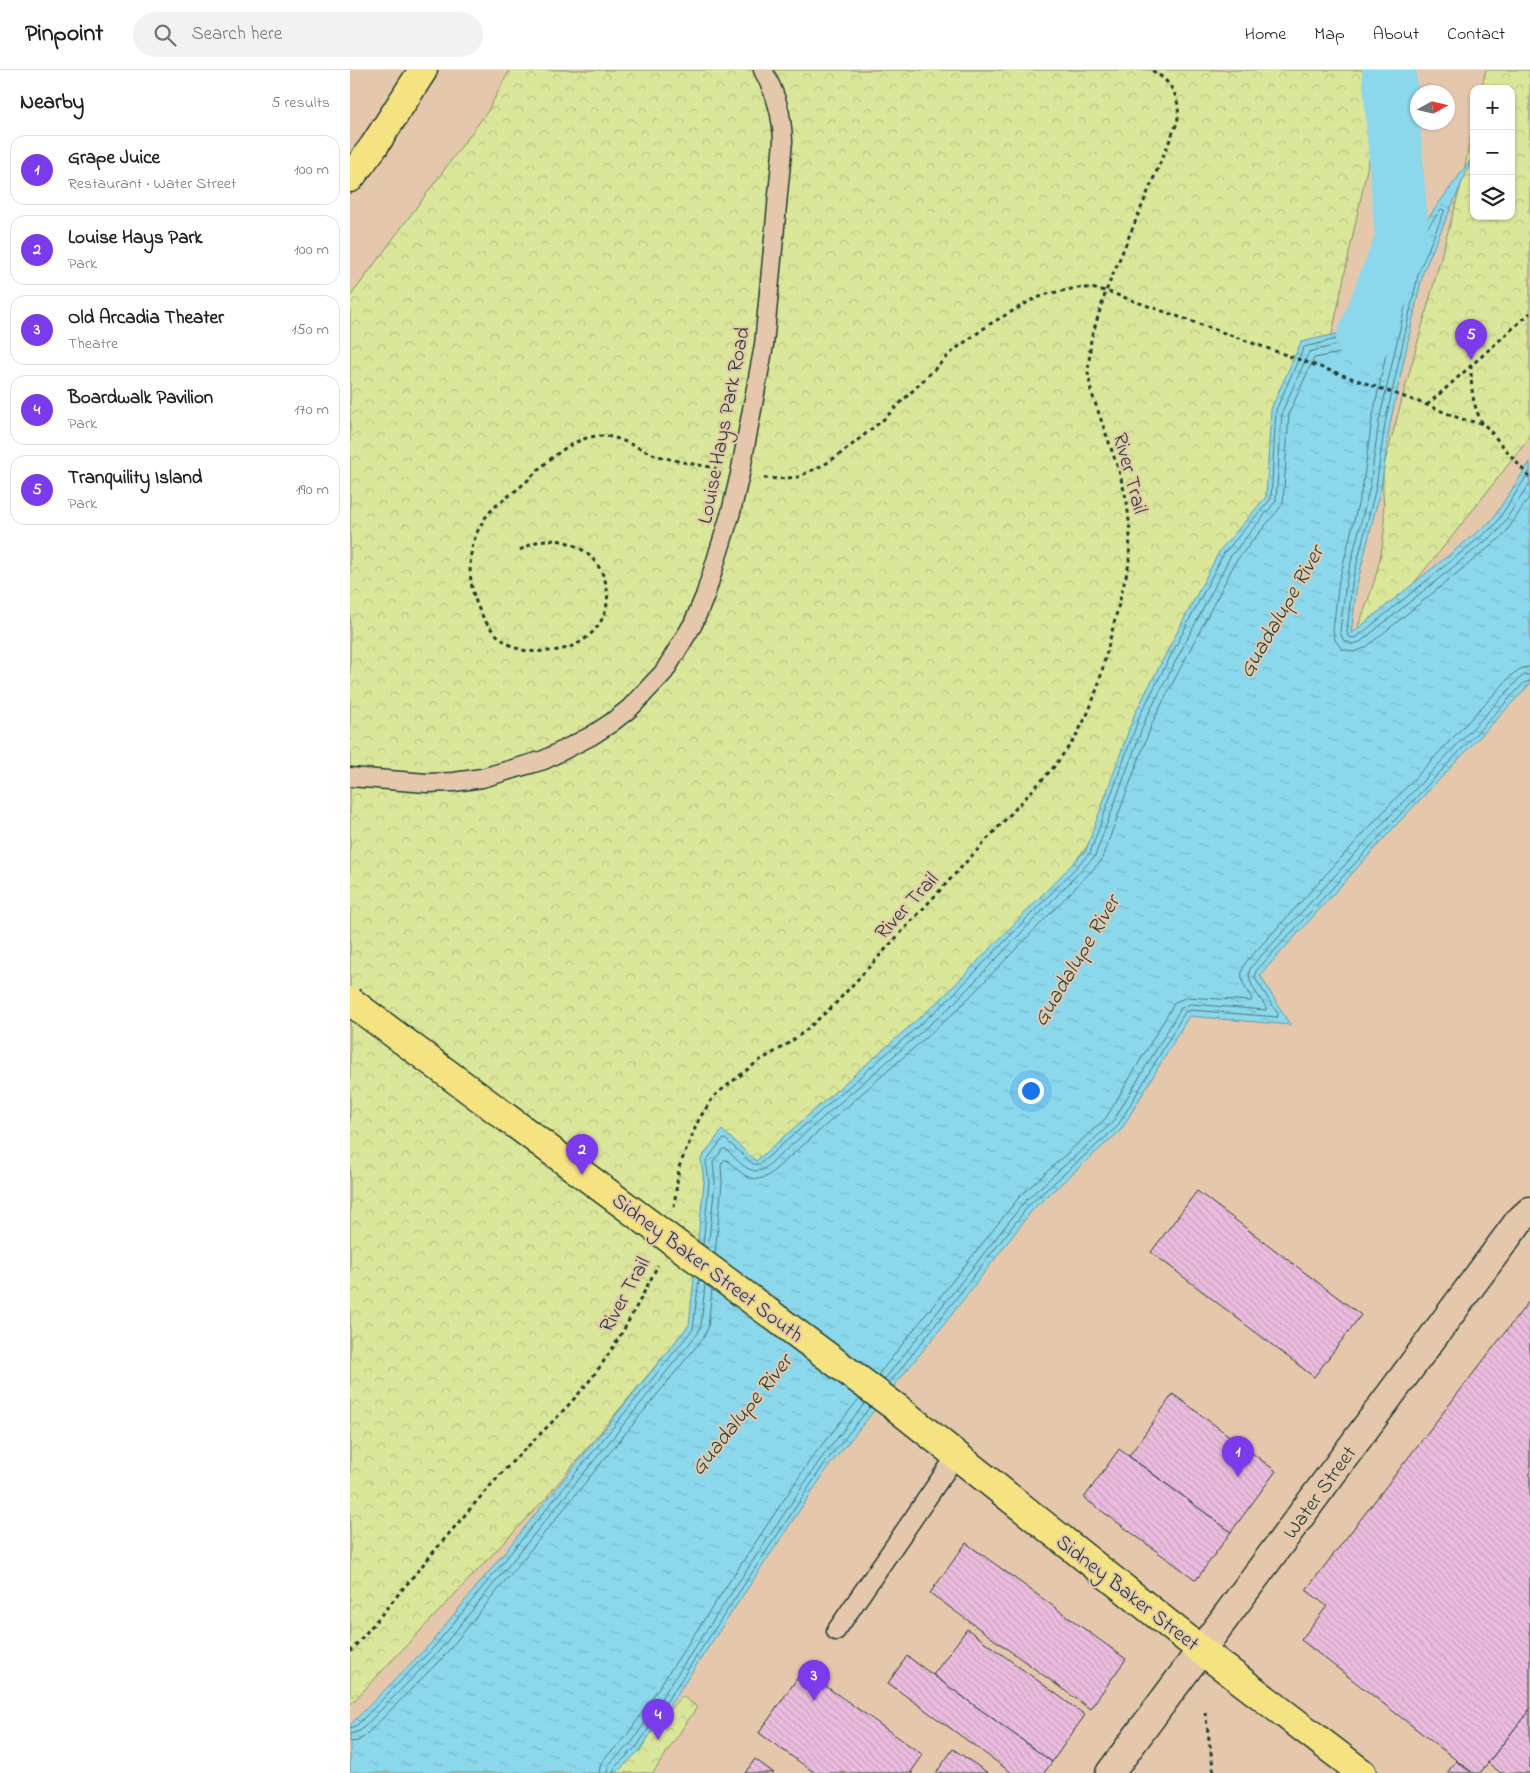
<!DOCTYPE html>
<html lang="en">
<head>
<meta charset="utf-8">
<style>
	:root { --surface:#fff; --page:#f2f2f2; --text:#202124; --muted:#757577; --line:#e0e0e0; --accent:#7c3aed }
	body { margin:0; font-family:"Indie Flower",sans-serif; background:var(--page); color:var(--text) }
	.controls { position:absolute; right:15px; top:15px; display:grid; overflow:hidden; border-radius:10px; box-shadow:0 1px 4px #0004 }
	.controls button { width:45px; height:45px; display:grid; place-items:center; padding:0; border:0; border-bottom:1px solid var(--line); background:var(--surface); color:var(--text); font:25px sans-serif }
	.compass { position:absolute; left:1060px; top:15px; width:45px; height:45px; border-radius:50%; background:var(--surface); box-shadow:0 1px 4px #0004; rotate:82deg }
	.you { position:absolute; left:680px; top:1020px; width:18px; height:18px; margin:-12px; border:4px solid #fff; border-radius:50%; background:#1a73e8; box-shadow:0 0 0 8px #1a73e833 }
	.badge { display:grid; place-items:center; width:32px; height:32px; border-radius:50%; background:var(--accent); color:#fff; font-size:16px; font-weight:700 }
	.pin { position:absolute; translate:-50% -41px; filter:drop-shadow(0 1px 2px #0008) }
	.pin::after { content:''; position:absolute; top:26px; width:18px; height:15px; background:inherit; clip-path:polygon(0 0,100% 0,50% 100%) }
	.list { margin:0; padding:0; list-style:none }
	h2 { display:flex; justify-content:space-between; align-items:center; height:65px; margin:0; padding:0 20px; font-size:21px }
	h2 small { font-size:16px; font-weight:400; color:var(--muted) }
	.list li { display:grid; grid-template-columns:32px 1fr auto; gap:15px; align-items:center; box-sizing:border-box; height:70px; margin:0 10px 10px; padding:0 10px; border:1px solid var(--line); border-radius:15px }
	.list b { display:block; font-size:19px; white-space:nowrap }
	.list p { margin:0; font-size:16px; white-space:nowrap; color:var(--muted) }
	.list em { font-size:16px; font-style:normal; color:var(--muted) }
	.icon { flex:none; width:28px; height:28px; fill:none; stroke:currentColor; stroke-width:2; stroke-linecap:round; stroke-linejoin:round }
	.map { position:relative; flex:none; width:1180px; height:1703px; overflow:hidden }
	header { display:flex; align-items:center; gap:30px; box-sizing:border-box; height:70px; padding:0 25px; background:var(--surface); border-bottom:1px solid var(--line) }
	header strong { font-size:24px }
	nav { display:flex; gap:28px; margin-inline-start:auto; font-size:18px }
	.search { width:350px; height:45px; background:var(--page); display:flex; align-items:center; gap:12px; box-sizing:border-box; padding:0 18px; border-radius:28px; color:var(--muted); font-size:19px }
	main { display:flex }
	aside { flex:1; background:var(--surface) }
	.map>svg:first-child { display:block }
	.forest { fill:url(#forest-crowns); stroke:#7c9266 }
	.water { fill:url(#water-ripples); stroke:#6099a2 }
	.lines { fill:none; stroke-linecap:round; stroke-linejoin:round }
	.shore { stroke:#4a7b7e; stroke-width:1 }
	.river { stroke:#8bd7ec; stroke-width:54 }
	.building { fill:url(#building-back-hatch); stroke:#1f3d34 }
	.lane-casing { stroke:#1f3d34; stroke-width:21 }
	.secondary-casing { stroke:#1f3d34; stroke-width:31 }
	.primary-casing { stroke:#1f3d34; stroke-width:31 }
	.path { stroke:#1f3d34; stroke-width:3; stroke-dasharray:4 4; stroke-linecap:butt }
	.lane { stroke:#e5c8ac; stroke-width:18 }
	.secondary { stroke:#e5c8ac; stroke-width:28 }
	.primary { stroke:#f5e382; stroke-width:28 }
	.primary-bridge-casing { stroke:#1f3d34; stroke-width:31; stroke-linecap:butt }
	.primary-bridge { stroke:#f5e382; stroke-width:28 }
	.labels { text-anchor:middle; stroke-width:4; stroke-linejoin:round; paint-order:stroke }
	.street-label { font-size:21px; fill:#1f3d34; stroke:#e5c8ac }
	.water-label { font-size:22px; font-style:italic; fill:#24453d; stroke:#e5c8ac }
</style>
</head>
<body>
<header>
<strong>Pinpoint</strong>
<div class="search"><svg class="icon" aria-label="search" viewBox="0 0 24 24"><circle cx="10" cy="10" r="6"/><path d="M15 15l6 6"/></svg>Search here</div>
<nav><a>Home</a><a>Map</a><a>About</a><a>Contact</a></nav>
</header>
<main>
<aside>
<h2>Nearby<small>5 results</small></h2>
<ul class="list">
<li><span class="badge">1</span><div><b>Grape Juice</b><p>Restaurant · Water Street</p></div><em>100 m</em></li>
<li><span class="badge">2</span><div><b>Louise Hays Park</b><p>Park</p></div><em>100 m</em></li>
<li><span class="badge">3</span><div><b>Old Arcadia Theater</b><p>Theatre</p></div><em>150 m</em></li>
<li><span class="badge">4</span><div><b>Boardwalk Pavilion</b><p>Park</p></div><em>170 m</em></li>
<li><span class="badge">5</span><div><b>Tranquility Island</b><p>Park</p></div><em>190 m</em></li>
</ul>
</aside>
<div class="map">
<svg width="1180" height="1703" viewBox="0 0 1180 1703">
	<defs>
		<pattern id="forest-crowns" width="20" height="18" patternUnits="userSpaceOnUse" patternTransform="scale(1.25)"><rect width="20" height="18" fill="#dae699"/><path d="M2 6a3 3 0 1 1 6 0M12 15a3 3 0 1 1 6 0" fill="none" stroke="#bbc684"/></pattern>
		<pattern id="water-ripples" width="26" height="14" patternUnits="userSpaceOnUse" patternTransform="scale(1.25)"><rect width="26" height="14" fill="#8bd7ec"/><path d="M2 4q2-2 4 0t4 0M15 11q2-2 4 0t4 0" fill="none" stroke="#78b9cb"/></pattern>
		<pattern id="building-back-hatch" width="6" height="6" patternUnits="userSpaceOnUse" patternTransform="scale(1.25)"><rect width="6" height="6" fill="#ecbcde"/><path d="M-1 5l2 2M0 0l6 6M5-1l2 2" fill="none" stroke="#caa2bf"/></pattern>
	</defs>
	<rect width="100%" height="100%" fill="#e5c8ac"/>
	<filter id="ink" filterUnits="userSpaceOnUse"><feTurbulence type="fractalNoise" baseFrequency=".02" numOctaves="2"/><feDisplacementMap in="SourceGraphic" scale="10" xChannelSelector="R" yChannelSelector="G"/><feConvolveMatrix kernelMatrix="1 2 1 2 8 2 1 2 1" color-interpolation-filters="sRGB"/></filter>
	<g filter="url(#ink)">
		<!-- forest -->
		<g class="forest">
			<path d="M160,0H1038L935,485L735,779L194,1430L0,1635V227L137,42Z"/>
			<path d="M1136,0H1180V367L1104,464L1023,563L1006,562C1019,529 1031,497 1034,461C1035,439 1031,417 1034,395L1112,111L1124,49V146H1161V19H1131Z"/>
			<path d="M332,1626L347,1637L303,1703H260Z"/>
		</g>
		<!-- water -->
		<path class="water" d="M1124,85L1073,202L1040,354L1031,418L1007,514L1001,564L1141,451L1180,392V614L1047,754L910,905L940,955L839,946L771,1060L684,1138L592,1257L479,1396L290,1680L266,1703H0V1655L80,1574L339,1255L354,1112L351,1089L372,1060L406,1091L593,927L736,780L785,643L870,480L916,427L921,339L951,272L995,262Z"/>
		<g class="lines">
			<!-- shore -->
			<g class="shore">
				<path d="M353,1175L359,1112L356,1091L372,1070L375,1069L403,1094H410L597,931L740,783L790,645L874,483L921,429L926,340L954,277L999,266L1091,139L1094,140V142L1069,201L1035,353L1026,417L1002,513L997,562L998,566L1002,568L1007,567L1145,455L1180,401"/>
				<path d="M358,1179L365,1113L363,1092L373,1079H376C386,1088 399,1107 414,1099L601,936L745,786L796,648L880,487L926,431L932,342L959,282L1002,271L1062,191H1064L1065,193L1029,351L1020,416L996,512L990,561L993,570L1002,574L1010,572L1149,460L1180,413"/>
				<path d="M365,1184L372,1113L371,1095L374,1090H377C389,1101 401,1116 419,1105L606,941L751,791L803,651L886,491L933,434L939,343L964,288L1000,281L1007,277L1044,227H1048L1022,350L1013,414L989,511L983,560L985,570L992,579L1004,582L1015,578L1154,465L1180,426"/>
				<path d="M528,1305L670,1126L756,1048L825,932L838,927L901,931L902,929C894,916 887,906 896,892L1034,741L1164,603L1172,598L1180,597"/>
				<path d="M534,1310L676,1130L762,1053L831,938L840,934L916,940V937C909,926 894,910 901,897L1039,747L1170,608L1174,605H1180"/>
				<path d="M539,1314L680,1134L767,1057L835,942L840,940L928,947V944L905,908L906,901L1044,751L1174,613L1180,611"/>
				<path d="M0,1658L6,1656L84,1577L343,1259L349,1209"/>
				<path d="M0,1664L10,1661L89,1581L348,1263L351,1256L355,1214"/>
				<path d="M0,1672L8,1671L15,1666L94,1586L354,1267L358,1258L362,1219"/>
				<path d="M249,1703L250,1697L253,1690L276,1667L463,1386L509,1329"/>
				<path d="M257,1703L259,1694L282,1672L470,1390L515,1333"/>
				<path d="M263,1703L265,1697L287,1676L475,1393L520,1337"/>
			</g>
			<!-- river -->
			<path class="river" d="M1013,270L1052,170L1039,0"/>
		</g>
		<!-- building -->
		<g class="building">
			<path d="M847,1121L1011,1245L964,1307L801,1182Z"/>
			<path d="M1180,1230V1639L1130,1703H1123L951,1570L977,1536L956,1520Z"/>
			<path d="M823,1324L926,1401L881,1462L779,1386Z"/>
			<path d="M769,1379L881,1462L846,1510L734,1428Z"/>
			<path d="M616,1473L776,1589L740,1639L580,1523Z"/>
			<path d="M617,1559L735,1645L702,1692L583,1605Z"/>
			<path d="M557,1586L702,1692L694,1703H662L538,1613Z"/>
			<path d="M453,1600L573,1685L561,1702L563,1703H465L409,1663Z"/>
			<path d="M1180,1639V1703H1151L1138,1693Z"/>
			<path d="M603,1679L638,1703H586Z"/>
			<path d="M405,1689L424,1703H395Z"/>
			<path d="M1106,1691L1121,1702L1120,1703H1097Z"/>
		</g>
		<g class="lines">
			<!-- lane casing -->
			<g class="lane-casing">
				<g id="lane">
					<path d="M0,707L77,713L104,712L132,708L194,690L241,666L261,653L280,638L314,602L343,554L355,526L381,442L390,404L414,275L433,71C432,43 426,25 413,0"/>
					<path d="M486,1561L606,1386"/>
				</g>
			</g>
			<!-- secondary casing -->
			<g class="secondary-casing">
				<path id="secondary" d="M760,1703L1169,1151L1180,1141"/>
			</g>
			<!-- primary casing -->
			<g class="primary-casing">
				<g id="primary">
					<path d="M0,108L24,76L73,0"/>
					<path d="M547,1338L851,1580L1012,1703"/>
				</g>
			</g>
			<!-- path -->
			<g class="path">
				<path d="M1121,295C1121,316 1122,336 1133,354"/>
				<path d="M1077,335L1180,243"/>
				<path d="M414,408L428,409L448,407L477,393L493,382L534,349L604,280L640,254L680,231L697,224L727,218H740L756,221L1077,335L1111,349L1134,354L1180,408"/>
				<path d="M170,480C179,475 188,470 198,470C251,469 280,534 236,568C225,577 210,581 197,581C186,582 174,582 164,577C125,558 111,503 126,465C139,433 158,430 180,408C198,390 226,364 254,366C270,367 285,377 300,383C321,391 344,394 366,398"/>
				<path d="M324,1137L329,1097L349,1049L364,1026L407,992L435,976L455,961L484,935L703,698L725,668L739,641L749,613L779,494L780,461L777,432L769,401L741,321L738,302L741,269L756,221L827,53C832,30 822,11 801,0"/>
				<path d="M0,1582C50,1523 98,1463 149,1406C177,1375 209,1348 236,1315C265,1280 287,1236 308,1195"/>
				<path d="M855,1642L864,1703"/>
			</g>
			<!-- lane -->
			<use href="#lane" class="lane"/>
			<!-- secondary -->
			<use href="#secondary" class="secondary"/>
			<!-- primary -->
			<use href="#primary" class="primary"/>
			<!-- primary-bridge casing -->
			<g class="primary-bridge-casing">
				<path id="primary-bridge" d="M0,931L547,1338"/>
			</g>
			<!-- primary-bridge -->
			<use href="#primary-bridge" class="primary-bridge"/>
		</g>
	</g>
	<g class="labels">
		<!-- street labels -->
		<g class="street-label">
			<text transform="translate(373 355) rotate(-79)" y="7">Louise Hays Park Road</text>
			<text transform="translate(781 403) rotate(75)" y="7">River Trail</text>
			<text transform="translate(556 835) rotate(-47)" y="7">River Trail</text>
			<text transform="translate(358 1197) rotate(37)" y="7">Sidney Baker Street South</text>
			<text transform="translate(274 1224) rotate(-61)" y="7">River Trail</text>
			<text transform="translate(969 1422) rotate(-54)" y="7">Water Street</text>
			<text transform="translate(778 1522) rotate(38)" y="7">Sidney Baker Street</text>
		</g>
		<!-- water labels -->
		<g class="water-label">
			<text transform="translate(930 541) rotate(-60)" y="8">Guadalupe River</text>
			<text transform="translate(725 890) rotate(-59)" y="8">Guadalupe River</text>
			<text transform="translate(390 1344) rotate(-51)" y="8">Guadalupe River</text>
		</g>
	</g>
</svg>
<div class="controls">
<button>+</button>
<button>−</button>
<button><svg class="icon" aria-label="layers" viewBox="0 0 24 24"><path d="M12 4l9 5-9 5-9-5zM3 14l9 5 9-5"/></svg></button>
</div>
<svg class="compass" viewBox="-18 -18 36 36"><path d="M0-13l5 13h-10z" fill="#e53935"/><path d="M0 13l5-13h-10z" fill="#757577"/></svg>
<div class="you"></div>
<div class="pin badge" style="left:888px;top:1407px">1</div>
<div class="pin badge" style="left:232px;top:1105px">2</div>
<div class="pin badge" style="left:464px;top:1631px">3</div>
<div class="pin badge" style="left:308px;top:1670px">4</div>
<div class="pin badge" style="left:1121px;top:290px">5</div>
</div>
</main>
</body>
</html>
